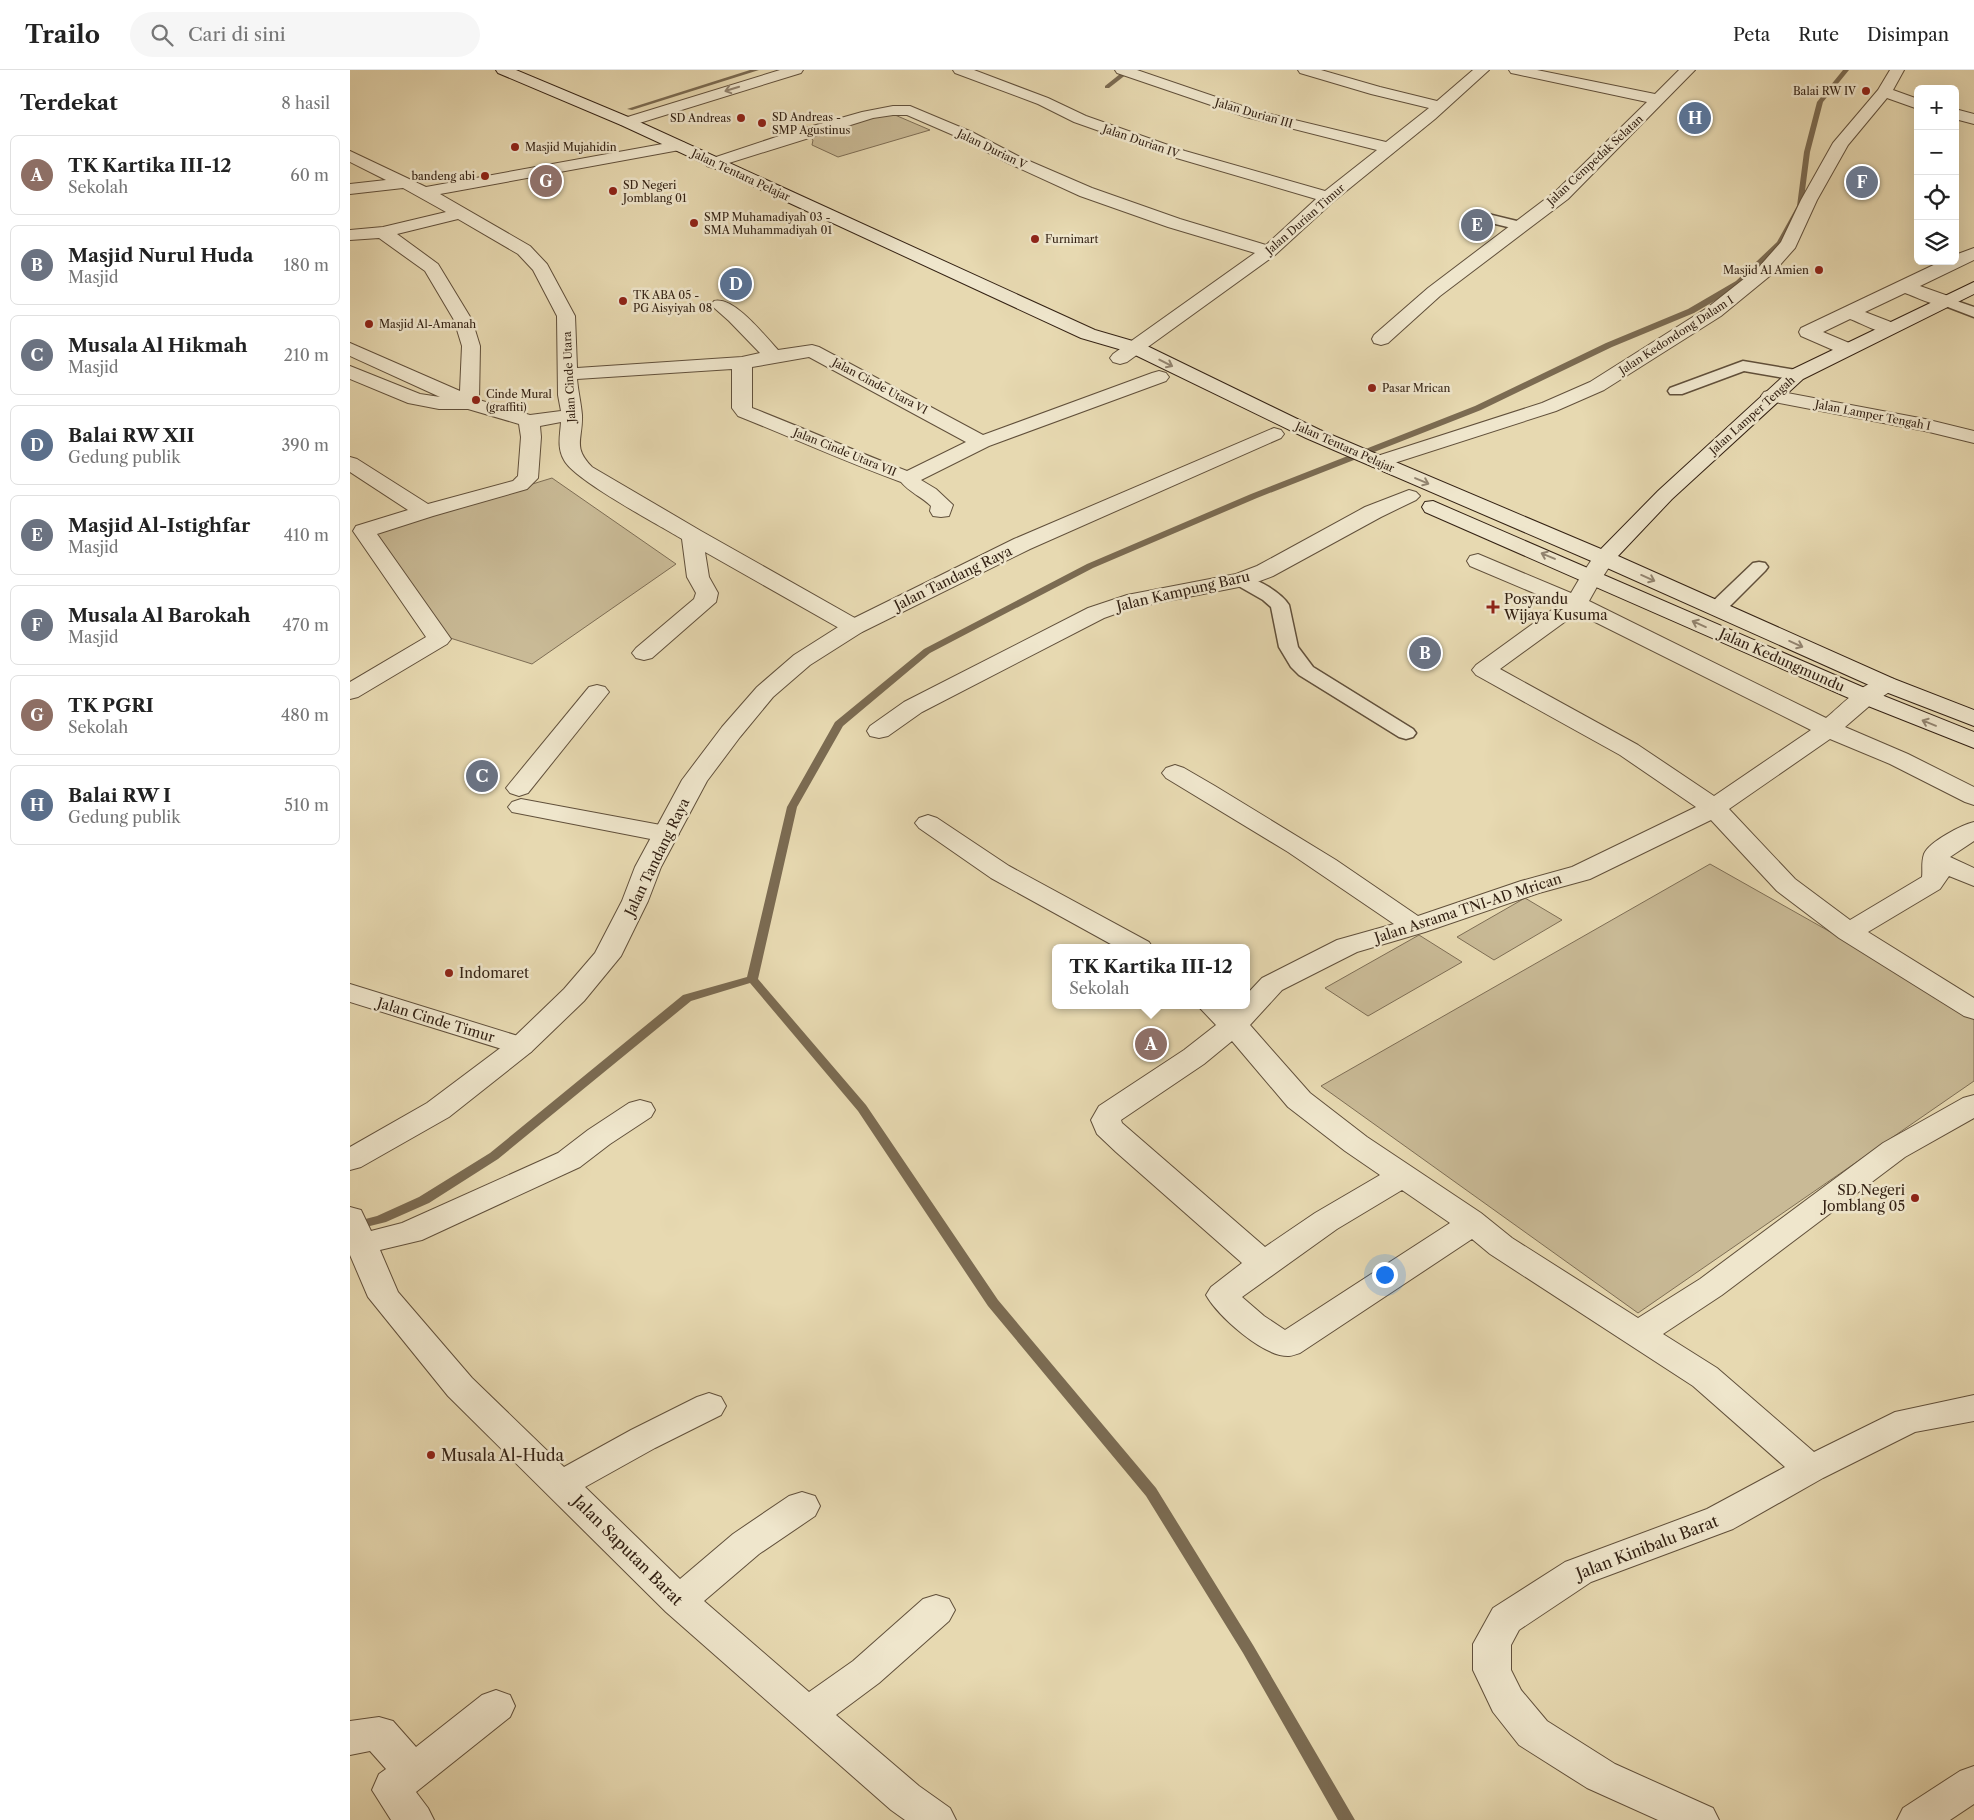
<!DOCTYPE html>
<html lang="id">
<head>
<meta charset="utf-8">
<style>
	:root { --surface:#fff; --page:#f6f6f6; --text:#222; --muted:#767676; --line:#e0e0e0; --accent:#b45309 }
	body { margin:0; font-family:"Libre Caslon Text",serif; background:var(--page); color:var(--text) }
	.controls { position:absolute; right:15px; top:15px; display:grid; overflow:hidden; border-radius:8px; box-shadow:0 5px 20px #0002 }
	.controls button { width:45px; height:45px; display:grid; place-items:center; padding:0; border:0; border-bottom:1px solid var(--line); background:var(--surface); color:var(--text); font:25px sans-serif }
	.you { position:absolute; left:1034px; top:1204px; width:18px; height:18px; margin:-12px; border:4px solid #fff; border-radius:50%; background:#1a73e8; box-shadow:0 0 0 8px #1a73e833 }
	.badge { display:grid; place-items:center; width:32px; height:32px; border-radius:50%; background:var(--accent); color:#fff; font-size:16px; font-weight:700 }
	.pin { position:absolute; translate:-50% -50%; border:2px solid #fff; box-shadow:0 1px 5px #0006 }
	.popup { position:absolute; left:702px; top:874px; width:198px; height:65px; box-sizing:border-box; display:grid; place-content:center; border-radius:8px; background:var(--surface); filter:drop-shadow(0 1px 4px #0005); font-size:16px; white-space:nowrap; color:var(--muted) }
	.popup b { font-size:19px; color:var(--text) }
	.popup::after { content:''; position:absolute; left:50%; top:100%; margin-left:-10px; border:10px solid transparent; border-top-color:var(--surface) }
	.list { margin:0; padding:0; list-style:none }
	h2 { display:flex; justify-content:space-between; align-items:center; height:65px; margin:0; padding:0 20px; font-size:21px }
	h2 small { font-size:16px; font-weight:400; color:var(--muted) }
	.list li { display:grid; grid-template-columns:32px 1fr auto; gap:15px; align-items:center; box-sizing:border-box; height:80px; margin:0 10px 10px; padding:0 10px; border:1px solid var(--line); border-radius:8px }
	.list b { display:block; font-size:19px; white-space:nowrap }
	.list p { margin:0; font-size:16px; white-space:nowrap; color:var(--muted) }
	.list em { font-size:16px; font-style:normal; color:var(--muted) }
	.icon { flex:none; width:28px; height:28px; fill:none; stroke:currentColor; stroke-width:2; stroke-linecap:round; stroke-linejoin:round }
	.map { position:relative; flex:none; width:1624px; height:1750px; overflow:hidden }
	header { display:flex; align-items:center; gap:30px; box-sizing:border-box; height:70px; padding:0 25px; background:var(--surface); border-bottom:1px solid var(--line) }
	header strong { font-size:24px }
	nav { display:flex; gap:28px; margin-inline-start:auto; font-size:18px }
	.search { width:350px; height:45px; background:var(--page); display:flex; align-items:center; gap:12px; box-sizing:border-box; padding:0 18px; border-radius:28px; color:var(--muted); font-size:19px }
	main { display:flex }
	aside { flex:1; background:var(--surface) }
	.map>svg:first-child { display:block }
	.green { fill:#c9ba96; stroke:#7e6e55 }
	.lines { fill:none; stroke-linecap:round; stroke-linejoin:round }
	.stream { fill:#7b6b52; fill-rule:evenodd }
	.service-casing { stroke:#61503b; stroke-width:3 }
	.minor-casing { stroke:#61503b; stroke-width:2 }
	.tertiary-casing { stroke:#61503b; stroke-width:2 }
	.secondary-casing { stroke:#342214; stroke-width:2 }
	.service { fill:#efe6cc; fill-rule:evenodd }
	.minor { fill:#efe6cc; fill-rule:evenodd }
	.tertiary { fill:#efe6cc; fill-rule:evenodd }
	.secondary { fill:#efe6cc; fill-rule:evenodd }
	.oneway { stroke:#928470 }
	.poi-dot { fill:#8f2418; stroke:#efe6cc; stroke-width:2 }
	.labels { text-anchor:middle; stroke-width:5; stroke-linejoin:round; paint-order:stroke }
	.far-poi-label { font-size:11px; fill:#342214; stroke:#efe6cc; text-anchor:start }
	.far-street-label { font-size:11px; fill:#342214; stroke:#efe6cc }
	.street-label { font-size:14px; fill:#342214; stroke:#efe6cc }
	.poi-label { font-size:14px; fill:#342214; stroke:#efe6cc; text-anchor:start }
	.near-poi-label { font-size:16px; fill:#342214; stroke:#efe6cc; text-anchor:start }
	.near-street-label { font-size:16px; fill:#342214; stroke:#efe6cc }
</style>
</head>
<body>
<header>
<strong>Trailo</strong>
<div class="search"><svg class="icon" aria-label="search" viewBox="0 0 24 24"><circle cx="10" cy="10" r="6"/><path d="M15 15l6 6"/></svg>Cari di sini</div>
<nav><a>Peta</a><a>Rute</a><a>Disimpan</a></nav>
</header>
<main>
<aside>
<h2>Terdekat<small>8 hasil</small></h2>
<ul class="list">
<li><span class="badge" style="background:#8d6e63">A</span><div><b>TK Kartika III-12</b><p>Sekolah</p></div><em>60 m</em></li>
<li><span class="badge" style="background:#6b7280">B</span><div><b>Masjid Nurul Huda</b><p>Masjid</p></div><em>180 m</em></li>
<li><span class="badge" style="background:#6b7280">C</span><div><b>Musala Al Hikmah</b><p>Masjid</p></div><em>210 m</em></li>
<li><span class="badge" style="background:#5c6f8a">D</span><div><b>Balai RW XII</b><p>Gedung publik</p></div><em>390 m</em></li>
<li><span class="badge" style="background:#6b7280">E</span><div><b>Masjid Al-Istighfar</b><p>Masjid</p></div><em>410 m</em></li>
<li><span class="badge" style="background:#6b7280">F</span><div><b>Musala Al Barokah</b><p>Masjid</p></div><em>470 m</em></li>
<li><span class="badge" style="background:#8d6e63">G</span><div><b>TK PGRI</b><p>Sekolah</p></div><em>480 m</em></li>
<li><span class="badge" style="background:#5c6f8a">H</span><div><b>Balai RW I</b><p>Gedung publik</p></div><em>510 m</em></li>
</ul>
</aside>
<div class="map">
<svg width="1624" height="1750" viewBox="0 0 1624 1750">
	<rect width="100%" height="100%" fill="#e7d9b1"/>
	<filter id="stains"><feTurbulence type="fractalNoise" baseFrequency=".004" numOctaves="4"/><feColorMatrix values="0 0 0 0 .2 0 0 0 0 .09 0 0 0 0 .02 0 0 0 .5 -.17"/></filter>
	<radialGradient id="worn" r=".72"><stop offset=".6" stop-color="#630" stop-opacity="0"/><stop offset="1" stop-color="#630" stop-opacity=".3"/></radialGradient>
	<!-- green -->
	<g class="green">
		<path d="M538,42L580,60L488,87L462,75L463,70L457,65Z"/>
		<path d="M202,408L326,494L182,594L97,567L26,462Z"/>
		<path d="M1360,794L1624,943V1011L1288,1243L971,1016Z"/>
		<path d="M1175,828L1212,850L1144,890L1107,867Z"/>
		<path d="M1069,865L1112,892L1018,946L975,918Z"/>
	</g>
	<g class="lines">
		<!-- stream -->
		<g class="stream">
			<path d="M400,0H409L282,40L277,39Z"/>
			<path d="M775,0H782L759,18H755V16Z"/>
			<path d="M1493,0H1499L1473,32L1460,82L1453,136L1433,175L1392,215L1344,243L1262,277L1131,340L907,428L743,498L580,583L493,656L447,737L408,909L516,1035L648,1230L806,1418L903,1575L1005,1750H988L893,1583L796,1426L638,1236L508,1041L400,913L341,931L148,1089L79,1133L36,1152L0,1161V1153L27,1146L69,1127L140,1083L333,925L397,907L437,737L485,652L574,579L737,494L901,424L1125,336L1256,273L1338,239L1386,211L1427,172L1447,136L1454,82L1467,32Z"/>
		</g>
		<!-- service casing -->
		<g class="service-casing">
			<g id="service">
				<path d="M1138,144L1175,153L1177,156L1170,160L1133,151L1131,148Z"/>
				<path d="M1595,227L1624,237V247L1590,234L1588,231L1590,228Z"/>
				<path d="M1393,291L1446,300L1452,302L1454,305L1452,308L1446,310L1394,301L1332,324H1320L1318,321L1320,318Z"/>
				<path d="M1409,492L1415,493L1418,497L1415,501L1374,542L1367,544L1360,542L1358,538L1360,534L1403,493Z"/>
				<path d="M891,505C907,509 930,521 939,535L948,577L963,597L1063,659L1066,663L1063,667L1056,669L1049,667L949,605L941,597L929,577L921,537L913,530L885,514L882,510L885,506Z"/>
			</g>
		</g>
		<!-- minor casing -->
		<g class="minor-casing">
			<g id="minor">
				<path d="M430,0H453L451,3L283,55H271L269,52L271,49Z"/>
				<path d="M603,0H624L698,28L736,46L835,81L975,121L1027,80L896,47L767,3L765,0H787L907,41L1036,72L1079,38L1021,24L950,3L948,0H971L1030,17L1087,31L1123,0H1139L1085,49L984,131L925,185L777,292L770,294L763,292L760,288L763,284L905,183L818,157L730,126L658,93L610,68L557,45H543L523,48L363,98L357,96L355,93L357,90L438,63L512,42L543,36H560L622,62L670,87L742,118L830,149L916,175L966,129L823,87L724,52L688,34L605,3Z"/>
				<path d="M1159,0H1187L1305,24L1329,0H1345L1218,129L1090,226L1038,273L1031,275L1024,273L1022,269L1024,265L1078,218L1206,121L1297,32L1166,4L1161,3Z"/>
				<path d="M1540,0H1554L1543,20L1568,29V39L1537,28L1498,75L1467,130L1445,178L1421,205L1371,246L1254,320L1206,341L1035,396L1028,398L1021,396L1018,392L1021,388L1192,333L1240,312L1357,238L1409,197L1431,172L1451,130L1483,73L1528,20Z"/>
				<path d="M1605,39L1624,44V54L1605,49Z"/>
				<path d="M329,71L335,73L337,76L335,79L90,124L180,176L197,194L225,246L227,298L392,287L410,283L379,251L361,235L364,231C384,226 414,265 428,280L462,275L469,277L633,365L802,303L809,301L816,303L819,307L816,311L639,376L571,410L586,419L603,435L599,446L591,447L583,446L580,441L581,436C572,427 559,422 551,412C496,392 443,368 388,346L382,338V299L227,309C228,321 231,333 232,345C233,369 222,377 242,397L351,461L512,552L515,557L512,562L504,564L496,562L355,482L359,507L368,523L366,532L302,588L294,590L286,588L282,583L286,578L344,529L346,523L337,507L332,469C309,455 224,410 214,390C207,378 210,366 211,352L190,356L191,367L188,408L177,419L83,446L27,464L101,569L97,574L8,627L0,629V612L76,567L3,461L6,456L58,440L0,402V387L7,389L78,434L163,411L168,406L171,367L169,354L118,339H89L58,333L0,309V296L70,324L90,327L0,286V273L110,321L112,276L104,250L75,201L29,168L0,170V160L33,157L96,142L53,118L0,124V114L36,110L0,92V81L76,117ZM108,149L168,184L183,200L207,246L208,325L211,341L180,345L129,330L130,276L122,250L88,194L47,164ZM459,287L616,372L557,401C505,381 454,358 402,338V297Z"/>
				<path d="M1624,178V190L1570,216L1601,227L1604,231L1601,235C1587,238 1569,228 1555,223L1515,242L1546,254L1548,258L1546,262C1531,266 1514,254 1500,249L1473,262L1504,275L1506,279L1504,283L1497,285L1490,283L1451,266L1449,262L1451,258L1592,191H1605V185Z"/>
				<path d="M1421,320L1575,349L1624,361V373L1575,361L1414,330L1411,326L1414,322Z"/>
				<path d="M1059,420L1066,422L1070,426L1066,430L1031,447L923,506L899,515L782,538L754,548L572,642L538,666L529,668L520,666L517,661L520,656L554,632L738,538L777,525L886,504L907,496L1015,437Z"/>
				<path d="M1128,484L1221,523L1234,501L1242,499L1250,501L1253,506L1239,531L1476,648C1493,634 1521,603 1544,609L1548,614L1544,619L1524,632L1495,657L1558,684L1624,717V735L1615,732L1540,694L1480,669L1379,739L1445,809L1500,850L1572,807C1573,800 1571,793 1574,784C1579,772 1611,755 1624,752V771L1600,787L1624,798V816L1599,806L1590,819L1518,862L1624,928V949L1614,946L1489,868L1427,821L1361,750L1240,809L1189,823L1075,862L1007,882L932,920L900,955L960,1023L1017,1067L1131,1143L1162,1168L1288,1248L1350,1209L1533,1073L1613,1028L1624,1025V1048L1555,1087L1372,1225L1313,1264L1367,1298L1464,1382L1545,1342L1624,1325V1351L1565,1362L1473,1408L1383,1459L1241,1512L1169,1560L1161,1575V1600L1171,1620L1197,1651L1265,1694L1363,1738L1369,1750H1308L1237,1718L1169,1675L1143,1642L1123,1600V1574L1143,1538L1215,1492L1357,1439L1435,1397L1343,1316L1140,1184L1122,1169L950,1283C946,1284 942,1286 939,1286C913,1287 868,1246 856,1225L861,1217L892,1193L766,1082L747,1064L741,1050L749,1036L834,980L866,955L847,935H879L883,939L886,935H896V925L912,908L987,870L1044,854L938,782L816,708L812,703L816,698L825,695L834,698L865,716L986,790L1068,846L1171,811L1222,797L1346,737L1270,685L1126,605L1122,600L1126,595L1210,534L1120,496L1117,491L1120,486ZM1227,543L1461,660L1364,726L1288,675L1150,599ZM882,971L938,1037L995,1081L1030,1105L965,1143L915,1177L772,1053L771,1050L854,994ZM1052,1120L1100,1153L935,1260L914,1246L892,1227L987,1159Z"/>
				<path d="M247,615L255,617L259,622L255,627L178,723L169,726L160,723L156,718L160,713L239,617Z"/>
				<path d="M171,729L316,756L325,759L329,764L325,769L316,772L162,742L158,737L162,732Z"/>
				<path d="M578,745L587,748L659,796L799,872L803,878H768L641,808L569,758L565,753L569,748Z"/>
				<path d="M0,914L181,970L185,976L181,982L171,985L0,932Z"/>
				<path d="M290,1030L301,1033L305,1040L301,1047L260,1074L230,1097L72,1170L30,1180L48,1222L122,1308L214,1397L281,1360L347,1327L359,1323L371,1327L376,1336L371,1345L305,1378L235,1417L330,1509L383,1464L439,1426L452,1422L465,1426L470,1436L465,1446L409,1484L354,1531L459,1622L503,1591L573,1529L586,1525L599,1529L605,1540L599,1551L529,1613L486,1645L569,1716L600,1738L606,1750H555L541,1740L316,1542L98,1326L18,1227L0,1185V1137L11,1140L21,1161L52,1153L208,1083L238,1060L279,1033Z"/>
				<path d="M146,1620L160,1625L165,1636L160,1647L66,1722L78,1738L84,1750H41L22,1720L29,1704L36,1699L20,1681L0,1685V1651L29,1647L43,1651L66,1677L132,1625Z"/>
				<path d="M1624,1696V1734L1600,1750H1547L1553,1738L1610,1701Z"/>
			</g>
		</g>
		<!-- tertiary casing -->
		<g class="tertiary-casing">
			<g id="tertiary">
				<path d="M924,358L931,360L934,364L931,368L680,479L512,562L460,595L423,627L390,667L357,711L311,797L298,831L271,886L234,931L181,982L99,1047L11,1097L0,1100V1077L77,1033L161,970L214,919L245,883L272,831L285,797L332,710L372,657L407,617L444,585L496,552L664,469Z"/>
				<path d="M1254,481L1262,483L1265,488L1250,511L1242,513L1234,511L1231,506L1246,483Z"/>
			</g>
		</g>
		<!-- secondary casing -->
		<g class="secondary-casing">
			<g id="secondary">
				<path d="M146,0H166L283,49L745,260L793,274L970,360L1251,479L1308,421L1439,301L1624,212V224L1453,309L1322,429L1268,486L1544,609L1624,640V656L1528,619L1246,493L956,368L779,282L731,268L271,55L148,3Z"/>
				<path d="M1083,431L1524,622L1624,662V678L1508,632L1075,442L1072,437L1075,432Z"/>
			</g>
		</g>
		<!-- service -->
		<use href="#service" class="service"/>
		<!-- minor -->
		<use href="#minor" class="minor"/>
		<!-- tertiary -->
		<use href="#tertiary" class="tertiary"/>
		<!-- secondary -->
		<use href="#secondary" class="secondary"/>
	</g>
	<!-- one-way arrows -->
	<defs><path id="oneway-shaft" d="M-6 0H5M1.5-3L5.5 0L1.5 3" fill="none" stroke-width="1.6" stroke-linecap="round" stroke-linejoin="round" transform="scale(1.25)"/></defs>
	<g class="oneway">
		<use href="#oneway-shaft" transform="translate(382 19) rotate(163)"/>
		<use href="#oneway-shaft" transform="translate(816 293) rotate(27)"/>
		<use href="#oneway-shaft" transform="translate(1072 411) rotate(23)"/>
		<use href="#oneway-shaft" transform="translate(1198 486) rotate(-157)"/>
		<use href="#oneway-shaft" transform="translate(1298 508) rotate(24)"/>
		<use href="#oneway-shaft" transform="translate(1349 554) rotate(-156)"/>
		<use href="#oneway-shaft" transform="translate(1446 574) rotate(24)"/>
		<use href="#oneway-shaft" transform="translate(1579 653) rotate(-158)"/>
	</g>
	<!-- markers -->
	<g class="poi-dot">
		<circle cx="1516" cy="21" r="5"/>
		<circle cx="391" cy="48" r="5"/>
		<circle cx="412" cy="53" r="5"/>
		<circle cx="165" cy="77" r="5"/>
		<circle cx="135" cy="106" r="5"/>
		<circle cx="263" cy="121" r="5"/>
		<circle cx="344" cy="153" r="5"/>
		<circle cx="685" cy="169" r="5"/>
		<circle cx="1469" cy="200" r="5"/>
		<circle cx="273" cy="231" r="5"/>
		<circle cx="19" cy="254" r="5"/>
		<circle cx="1022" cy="318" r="5"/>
		<circle cx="126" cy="330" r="5"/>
		<path d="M1140.5 529.5h5v5h5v5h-5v5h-5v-5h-5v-5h5z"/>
		<circle cx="99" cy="903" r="5"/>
		<circle cx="1565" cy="1128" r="5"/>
		<circle cx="81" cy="1385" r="5"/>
	</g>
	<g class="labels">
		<!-- far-poi labels -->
		<g class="far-poi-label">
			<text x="1506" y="25" text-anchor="end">Balai RW IV</text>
			<text x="422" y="51">SD Andreas -<tspan x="422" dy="13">SMP Agustinus</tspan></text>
			<text x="381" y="52" text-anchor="end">SD Andreas</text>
			<text x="175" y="81">Masjid Mujahidin</text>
			<text x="125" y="110" text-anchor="end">bandeng abi</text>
			<text x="273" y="119">SD Negeri<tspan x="273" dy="13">Jomblang 01</tspan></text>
			<text x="354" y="151">SMP Muhamadiyah 03 -<tspan x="354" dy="13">SMA Muhammadiyah 01</tspan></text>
			<text x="695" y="173">Furnimart</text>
			<text x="1459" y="204" text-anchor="end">Masjid Al Amien</text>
			<text x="283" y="229">TK ABA 05 -<tspan x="283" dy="13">PG Aisyiyah 08</tspan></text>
			<text x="29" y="258">Masjid Al-Amanah</text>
			<text x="1032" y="322">Pasar Mrican</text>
			<text x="136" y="328">Cinde Mural<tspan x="136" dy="13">(graffiti)</tspan></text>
		</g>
		<!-- far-street labels -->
		<g class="far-street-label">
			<text transform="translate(904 43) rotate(16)" y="4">Jalan Durian III</text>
			<text transform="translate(791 71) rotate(19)" y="4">Jalan Durian IV</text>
			<text transform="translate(642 79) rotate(26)" y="4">Jalan Durian V</text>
			<text transform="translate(1245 90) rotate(-43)" y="4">Jalan Cempedak Selatan</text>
			<text transform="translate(391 105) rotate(25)" y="4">Jalan Tentara Pelajar</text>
			<text transform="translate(955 149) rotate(-41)" y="4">Jalan Durian Timur</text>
			<text transform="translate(1326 265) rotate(-33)" y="4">Jalan Kedondong Dalam I</text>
			<text transform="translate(219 307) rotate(-93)" y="4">Jalan Cinde Utara</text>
			<text transform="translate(530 316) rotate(28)" y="4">Jalan Cinde Utara VI</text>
			<text transform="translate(1402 345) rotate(-42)" y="4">Jalan Lamper Tengah</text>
			<text transform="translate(1523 345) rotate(11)" y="4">Jalan Lamper Tengah I</text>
			<text transform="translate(995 377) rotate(24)" y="4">Jalan Tentara Pelajar</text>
			<text transform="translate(495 382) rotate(22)" y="4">Jalan Cinde Utara VII</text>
		</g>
		<!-- street labels -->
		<g class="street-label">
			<text transform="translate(603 508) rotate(-26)" y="5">Jalan Tandang Raya</text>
			<text transform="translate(833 521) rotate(-13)" y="5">Jalan Kampung Baru</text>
			<text transform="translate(1432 590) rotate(24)" y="5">Jalan Kedungmundu</text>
			<text transform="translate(307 787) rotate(-64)" y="5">Jalan Tandang Raya</text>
			<text transform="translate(1118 838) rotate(-18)" y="5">Jalan Asrama TNI-AD Mrican</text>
			<text transform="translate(86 950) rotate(17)" y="5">Jalan Cinde Timur</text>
		</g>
		<!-- poi labels -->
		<g class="poi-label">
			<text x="1154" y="534">Posyandu<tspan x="1154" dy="16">Wijaya Kusuma</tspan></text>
			<text x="109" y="908">Indomaret</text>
			<text x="1555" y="1125" text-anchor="end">SD Negeri<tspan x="1555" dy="16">Jomblang 05</tspan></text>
		</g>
		<!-- near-poi labels -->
		<g class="near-poi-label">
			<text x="91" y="1391">Musala Al-Huda</text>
		</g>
		<!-- near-street labels -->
		<g class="near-street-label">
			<text transform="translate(1297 1477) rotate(-21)" y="6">Jalan Kinibalu Barat</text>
			<text transform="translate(278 1480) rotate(45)" y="6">Jalan Saputan Barat</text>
		</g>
	</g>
	<rect width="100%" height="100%" filter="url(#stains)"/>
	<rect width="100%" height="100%" fill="url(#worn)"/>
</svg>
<div class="controls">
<button>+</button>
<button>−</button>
<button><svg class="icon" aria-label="locate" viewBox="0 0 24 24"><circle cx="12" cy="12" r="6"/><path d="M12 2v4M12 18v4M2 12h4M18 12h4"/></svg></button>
<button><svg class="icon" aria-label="layers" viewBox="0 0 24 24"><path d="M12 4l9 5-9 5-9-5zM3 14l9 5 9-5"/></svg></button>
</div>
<div class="you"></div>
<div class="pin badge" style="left:801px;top:974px;background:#8d6e63">A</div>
<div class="popup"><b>TK Kartika III-12</b>Sekolah</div>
<div class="pin badge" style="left:1075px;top:583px;background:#6b7280">B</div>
<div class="pin badge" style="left:132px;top:706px;background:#6b7280">C</div>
<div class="pin badge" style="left:386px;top:214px;background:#5c6f8a">D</div>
<div class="pin badge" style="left:1127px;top:155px;background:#6b7280">E</div>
<div class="pin badge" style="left:1512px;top:112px;background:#6b7280">F</div>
<div class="pin badge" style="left:196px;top:111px;background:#8d6e63">G</div>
<div class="pin badge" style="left:1345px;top:48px;background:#5c6f8a">H</div>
</div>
</main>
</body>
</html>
